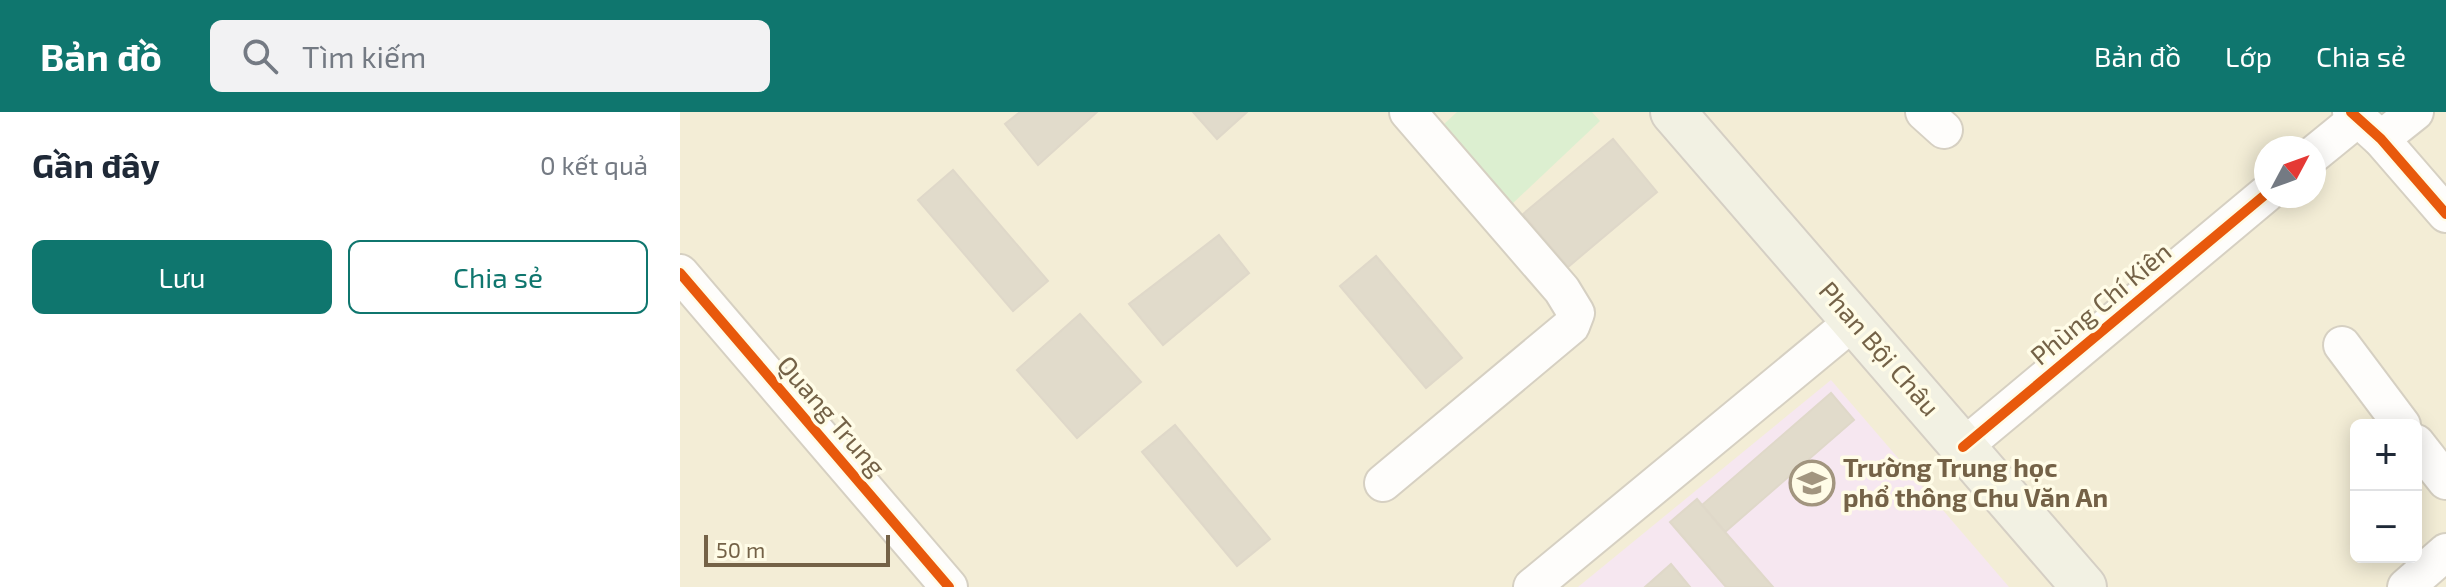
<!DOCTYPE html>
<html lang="vi">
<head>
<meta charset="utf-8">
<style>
	:root { --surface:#fff; --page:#f2f2f3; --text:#1f2937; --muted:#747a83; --line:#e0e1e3; --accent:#0f766e }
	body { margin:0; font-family:"Exo 2",sans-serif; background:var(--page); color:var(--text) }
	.controls { position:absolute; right:24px; bottom:24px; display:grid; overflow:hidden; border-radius:12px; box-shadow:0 4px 20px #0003 }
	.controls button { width:72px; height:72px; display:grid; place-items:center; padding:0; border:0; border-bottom:2px solid var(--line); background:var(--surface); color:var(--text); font:40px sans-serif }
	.compass { position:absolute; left:1574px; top:24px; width:72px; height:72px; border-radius:50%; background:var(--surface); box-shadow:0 4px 20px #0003; rotate:49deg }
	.scale { position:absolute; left:24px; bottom:20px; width:186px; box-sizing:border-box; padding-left:8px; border:4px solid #746247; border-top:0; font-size:22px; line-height:28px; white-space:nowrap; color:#746247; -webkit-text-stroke:6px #fffce7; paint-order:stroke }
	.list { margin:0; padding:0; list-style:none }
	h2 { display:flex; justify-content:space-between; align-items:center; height:104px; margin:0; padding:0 32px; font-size:34px }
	h2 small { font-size:26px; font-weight:400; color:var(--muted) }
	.actions { display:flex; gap:16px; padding:24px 32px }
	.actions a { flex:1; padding:18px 0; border:2px solid var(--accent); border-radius:12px; text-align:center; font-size:28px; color:var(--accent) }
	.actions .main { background:var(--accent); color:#fff }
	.icon { flex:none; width:44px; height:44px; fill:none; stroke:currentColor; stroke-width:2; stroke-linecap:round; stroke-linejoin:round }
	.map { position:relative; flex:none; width:1766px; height:475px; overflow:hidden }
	header { display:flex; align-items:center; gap:48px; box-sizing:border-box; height:112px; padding:0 40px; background:var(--accent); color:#fff }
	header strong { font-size:38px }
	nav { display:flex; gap:44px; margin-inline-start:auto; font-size:28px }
	.search { width:560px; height:72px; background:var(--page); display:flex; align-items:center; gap:20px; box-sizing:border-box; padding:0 28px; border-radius:12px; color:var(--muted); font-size:30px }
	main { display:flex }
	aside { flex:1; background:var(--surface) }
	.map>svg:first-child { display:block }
	.residential { fill:#f3edd6; fill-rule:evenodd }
	.education { fill:#f6e7f0 }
	.green { fill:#dcefd0 }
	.building { fill:#e1dbcb; stroke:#dfd8c9; stroke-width:2 }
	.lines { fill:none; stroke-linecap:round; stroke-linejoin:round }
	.minor-casing { stroke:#d6d0c2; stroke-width:40 }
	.major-casing { stroke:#d5cfc4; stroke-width:48 }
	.minor { stroke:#fefdfb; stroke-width:36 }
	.major { stroke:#f2f1e3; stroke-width:44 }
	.cycleway-casing { stroke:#fffce7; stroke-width:15 }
	.cycleway { stroke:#e8590c; stroke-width:10 }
	.labels { text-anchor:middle; stroke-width:7; stroke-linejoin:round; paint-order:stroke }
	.street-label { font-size:26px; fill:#746247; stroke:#fffce7 }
	.poi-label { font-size:26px; font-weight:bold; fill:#746247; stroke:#fffce7; text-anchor:start }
</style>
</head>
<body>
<header>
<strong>Bản đồ</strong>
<div class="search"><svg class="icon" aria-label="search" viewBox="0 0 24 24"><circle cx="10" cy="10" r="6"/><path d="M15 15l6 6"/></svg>Tìm kiếm</div>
<nav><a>Bản đồ</a><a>Lớp</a><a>Chia sẻ</a></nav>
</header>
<main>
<aside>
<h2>Gần đây<small>0 kết quả</small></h2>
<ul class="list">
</ul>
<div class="actions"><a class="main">Lưu</a><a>Chia sẻ</a></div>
</aside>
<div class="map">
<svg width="1766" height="475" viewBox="0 0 1766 475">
	<rect width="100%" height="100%" fill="#f7f4e6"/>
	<!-- residential -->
	<path class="residential" d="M0,0H1766V475H0ZM1586,36H1634V84H1586ZM1676,313H1736V445H1676Z"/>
	<!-- education -->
	<path class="education" d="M1151,268L1329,475H898Z"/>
	<!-- green -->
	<path class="green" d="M777,0H912L920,9L832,92L763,13Z"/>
	<!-- building -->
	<g class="building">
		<path d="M340,0H417L358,53L325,12Z"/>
		<path d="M513,0H567L537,27Z"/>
		<path d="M933,27L977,80L888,155L843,102Z"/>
		<path d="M273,58L368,169L333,199L238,88Z"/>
		<path d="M539,123L569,161L483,233L449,192Z"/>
		<path d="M696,144L782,246L746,276L660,174Z"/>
		<path d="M400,202L461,270L397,326L337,258Z"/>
		<path d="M1151,281L1174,308L1045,420L1022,393Z"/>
		<path d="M495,313L590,427L557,454L462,340Z"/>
		<path d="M1017,387L1045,420L1093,475H1046L990,410Z"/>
		<path d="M991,452L1010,475H965Z"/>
	</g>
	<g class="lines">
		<!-- minor casing -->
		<g class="minor-casing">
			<g id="minor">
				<path d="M1244,0L1264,18"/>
				<path d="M1671,0L1701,27L1766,102"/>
				<path d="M1701,27L1735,0"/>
				<path d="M1634,42L1677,7"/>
				<path d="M0,161L269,475"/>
				<path d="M1662,233L1722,313"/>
				<path d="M1736,331L1766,369"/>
				<path d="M1283,335L1586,82"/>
				<path d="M703,371L891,214L896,201L882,178L728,0"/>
				<path d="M852,475L1174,209"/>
				<path d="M1726,475L1766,440"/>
			</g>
		</g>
		<!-- major casing -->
		<g class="major-casing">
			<path id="major" d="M993,0L1404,475"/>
		</g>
		<!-- minor -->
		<use href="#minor" class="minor"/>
		<!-- major -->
		<use href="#major" class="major"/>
		<!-- cycleway casing -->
		<g class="cycleway-casing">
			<g id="cycleway">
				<path d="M1671,0L1701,27L1766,102"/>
				<path d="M0,161L269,475"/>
				<path d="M1283,335L1586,82"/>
			</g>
		</g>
		<!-- cycleway -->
		<use href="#cycleway" class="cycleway"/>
	</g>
	<!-- icons -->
	<defs>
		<g id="school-ring" transform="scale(2.3)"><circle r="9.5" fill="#fffce7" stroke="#a2957f" stroke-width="1.5"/><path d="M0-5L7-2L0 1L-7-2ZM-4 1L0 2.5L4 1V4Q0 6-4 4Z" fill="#a2957f"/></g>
	</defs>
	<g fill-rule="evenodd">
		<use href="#school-ring" x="1132" y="371"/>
	</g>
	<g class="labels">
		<!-- street labels -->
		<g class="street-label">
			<text transform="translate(1421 192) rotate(-40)" y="9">Phùng Chí Kiên</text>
			<text transform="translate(1199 237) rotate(49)" y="9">Phan Bội Châu</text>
			<text transform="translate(151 304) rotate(49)" y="9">Quang Trung</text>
		</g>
		<!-- poi labels -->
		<g class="poi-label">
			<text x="1163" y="365">Trường Trung học<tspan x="1163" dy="30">phổ thông Chu Văn An</tspan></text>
		</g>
	</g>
</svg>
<div class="controls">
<button>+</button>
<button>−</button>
</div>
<svg class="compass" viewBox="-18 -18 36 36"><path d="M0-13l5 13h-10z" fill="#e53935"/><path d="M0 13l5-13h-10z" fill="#747a83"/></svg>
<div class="scale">50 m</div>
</div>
</main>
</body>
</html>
